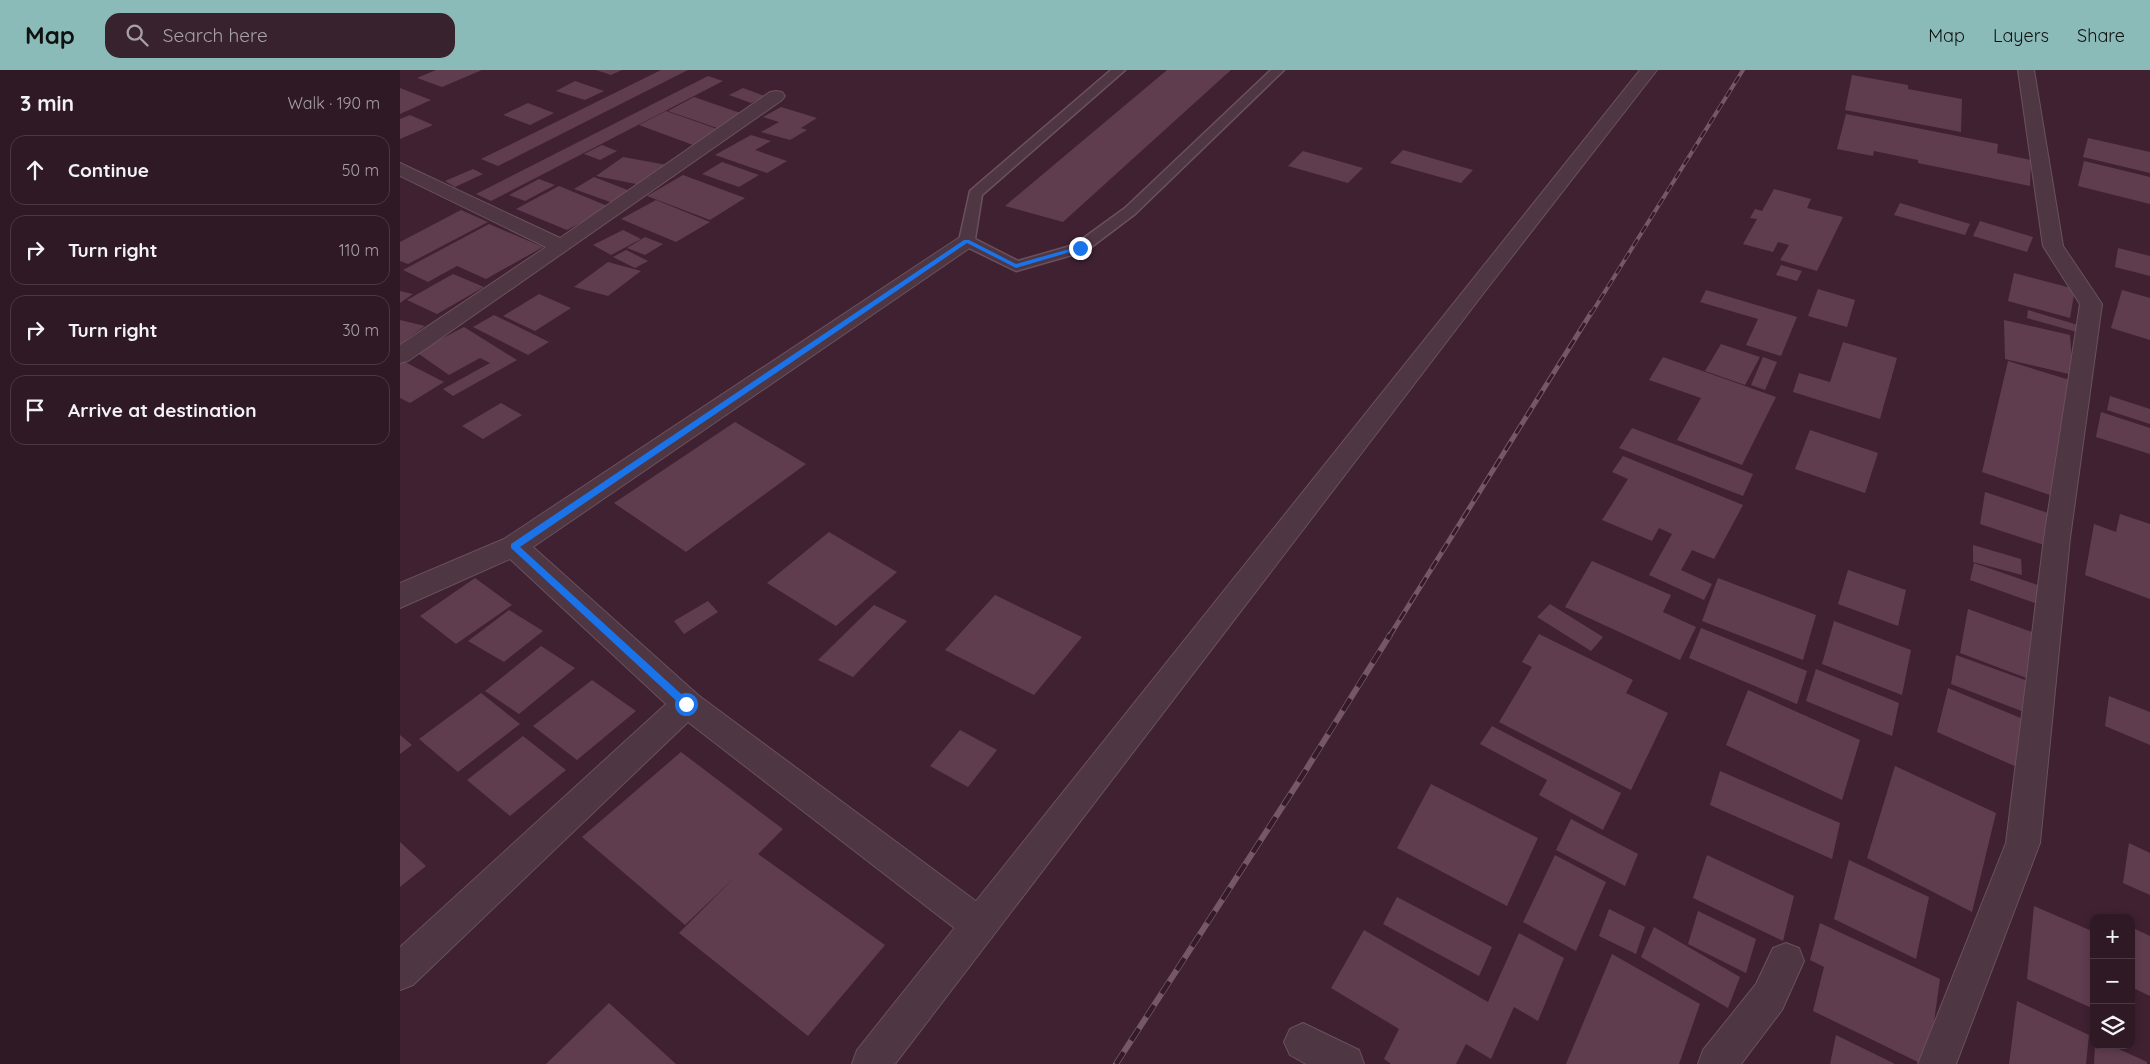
<!DOCTYPE html>
<html lang="en">
<head>
<meta charset="utf-8">
<style>
	:root { --surface:#2f1925; --page:#37222d; --text:#f1f3f6; --muted:#a7a0a7; --line:#4a3842; --accent:#8bbbb9 }
	body { margin:0; font-family:Quicksand,sans-serif; background:var(--page); color:var(--text) }
	.controls { position:absolute; right:15px; bottom:15px; display:grid; overflow:hidden; border-radius:10px; box-shadow:0 2px 8px #0003 }
	.controls button { width:45px; height:45px; display:grid; place-items:center; padding:0; border:0; border-bottom:1px solid var(--line); background:var(--surface); color:var(--text); font:25px sans-serif }
	.stop { position:absolute; width:15px; height:15px; margin:-11px; border:4px solid #1a73e8; border-radius:50%; background:#fff }
	.stop.end { background:#1a73e8; border-color:#fff; box-shadow:0 1px 5px #0008 }
	.list { margin:0; padding:0; list-style:none }
	h2 { display:flex; justify-content:space-between; align-items:center; height:65px; margin:0; padding:0 20px; font-size:21px }
	h2 small { font-size:16px; font-weight:400; color:var(--muted) }
	.list li { display:grid; grid-template-columns:32px 1fr auto; gap:15px; align-items:center; box-sizing:border-box; height:70px; margin:0 10px 10px; padding:0 10px; border:1px solid var(--line); border-radius:15px }
	.list b { display:block; font-size:19px; white-space:nowrap }
	.list em { font-size:16px; font-style:normal; color:var(--muted) }
	.icon { flex:none; width:28px; height:28px; fill:none; stroke:currentColor; stroke-width:2; stroke-linecap:round; stroke-linejoin:round }
	.map { position:relative; flex:none; width:1750px; height:994px; overflow:hidden }
	header { display:flex; align-items:center; gap:30px; box-sizing:border-box; height:70px; padding:0 25px; background:var(--accent); color:#111 }
	header strong { font-size:24px }
	nav { display:flex; gap:28px; margin-inline-start:auto; font-size:18px }
	.search { width:350px; height:45px; background:var(--page); display:flex; align-items:center; gap:12px; box-sizing:border-box; padding:0 18px; border-radius:15px; color:var(--muted); font-size:19px }
	main { display:flex }
	aside { flex:1; background:var(--surface) }
	.map>svg:first-child { display:block }
	.building { fill:#5f3d4f }
	.lines { fill:none; stroke-linecap:round; stroke-linejoin:round }
	.service-casing { stroke:#6a515d; stroke-width:3 }
	.minor-casing { stroke:#6a515d; stroke-width:2 }
	.tertiary-casing { stroke:#6a515d; stroke-width:2 }
	.service { fill:#4f3643; fill-rule:evenodd }
	.minor { fill:#4f3643; fill-rule:evenodd }
	.tertiary { fill:#4f3643; fill-rule:evenodd }
	.rail-far2-casing { stroke:#765767; stroke-width:4 }
	.rail-far1-casing { stroke:#765767; stroke-width:5 }
	.rail-casing { stroke:#765767; stroke-width:6 }
	.rail-far2 { stroke:#341b28; stroke-width:2.5; stroke-dasharray:8; stroke-linecap:butt }
	.rail-far1 { stroke:#341b28; stroke-width:3; stroke-dasharray:10; stroke-linecap:butt }
	.rail { stroke:#341b28; stroke-width:4.5; stroke-dasharray:14; stroke-linecap:butt }
	.route { fill:#1a73e8 }
</style>
</head>
<body>
<header>
<strong>Map</strong>
<div class="search"><svg class="icon" aria-label="search" viewBox="0 0 24 24"><circle cx="10" cy="10" r="6"/><path d="M15 15l6 6"/></svg>Search here</div>
<nav><a>Map</a><a>Layers</a><a>Share</a></nav>
</header>
<main>
<aside>
<h2>3 min<small>Walk · 190 m</small></h2>
<ul class="list">
<li><svg class="icon" aria-label="ahead" viewBox="0 0 24 24"><path d="M12 20V5M6 11l6-6 6 6"/></svg><div><b>Continue</b></div><em>50 m</em></li>
<li><svg class="icon" aria-label="right" viewBox="0 0 24 24"><path d="M7 20v-9h11M14 6l5 5-5 5"/></svg><div><b>Turn right</b></div><em>110 m</em></li>
<li><svg class="icon" aria-label="right" viewBox="0 0 24 24"><path d="M7 20v-9h11M14 6l5 5-5 5"/></svg><div><b>Turn right</b></div><em>30 m</em></li>
<li><svg class="icon" aria-label="arrive" viewBox="0 0 24 24"><path d="M6 21V4h12l-3 4 3 4H6"/></svg><div><b>Arrive at destination</b></div></li>
</ul>
</aside>
<div class="map">
<svg width="1750" height="994" viewBox="0 0 1750 994">
	<rect width="100%" height="100%" fill="#3f2131"/>
	<!-- building -->
	<g class="building">
		<path d="M36,0H82L42,17L17,8Z"/>
		<path d="M196,0H222L211,5Z"/>
		<path d="M261,0H288L98,96L81,89Z"/>
		<path d="M767,0H831L663,152L605,136Z"/>
		<path d="M1452,5L1508,15V19L1562,29L1561,62L1445,40Z"/>
		<path d="M308,6L323,11L91,131L76,124Z"/>
		<path d="M175,11L204,21L185,30L156,21Z"/>
		<path d="M0,18L31,30L0,44Z"/>
		<path d="M343,18L365,26L351,33L329,25Z"/>
		<path d="M294,27L346,45L320,59L268,41Z"/>
		<path d="M128,33L154,43L130,55L103,45Z"/>
		<path d="M381,37L417,48L401,58L407,60L390,70L361,62L379,52L363,47Z"/>
		<path d="M266,41L320,60L293,75L239,55Z"/>
		<path d="M1446,44L1598,74L1597,83L1631,90L1630,116L1518,93V90L1474,81L1473,86L1437,79Z"/>
		<path d="M10,45L33,55L0,69V49Z"/>
		<path d="M351,65L371,71L355,80L387,91L367,103L315,85Z"/>
		<path d="M1688,68L1750,82V103L1683,87Z"/>
		<path d="M202,75L217,81L200,90L184,84Z"/>
		<path d="M1003,80L1073,100L1061,113L990,93Z"/>
		<path d="M903,81L963,98L948,113L888,96Z"/>
		<path d="M223,87L267,95L241,115L196,106Z"/>
		<path d="M1684,91L1750,107V134L1678,116Z"/>
		<path d="M322,92L359,105L339,117L302,104Z"/>
		<path d="M73,99L83,104L55,117L45,111Z"/>
		<path d="M283,105L345,128L310,150L247,126Z"/>
		<path d="M194,107L233,122L213,133L174,119Z"/>
		<path d="M139,109L155,115L125,131L109,125Z"/>
		<path d="M159,116L210,137L167,160L116,139Z"/>
		<path d="M1374,119L1411,129L1407,138L1443,147L1417,201L1380,190L1389,175L1378,172L1373,182L1343,174L1357,149L1350,148L1355,139L1362,141Z"/>
		<path d="M256,130L310,152L276,172L221,149Z"/>
		<path d="M1500,133L1570,154L1565,165L1494,145Z"/>
		<path d="M61,140L88,152L8,194L0,191V172Z"/>
		<path d="M1580,151L1633,167L1627,182L1573,166Z"/>
		<path d="M89,154L143,177L86,209L57,196L28,212L3,200Z"/>
		<path d="M223,160L241,169L211,185L193,175Z"/>
		<path d="M245,167L263,174L245,185L227,178Z"/>
		<path d="M1718,178L1750,186V206L1715,197Z"/>
		<path d="M226,180L248,191L235,198L213,187Z"/>
		<path d="M208,192L241,201L208,226L174,217Z"/>
		<path d="M1381,195L1402,201L1397,211L1376,205Z"/>
		<path d="M1614,203L1675,219L1670,248L1608,231Z"/>
		<path d="M53,204L84,217L37,244L7,230Z"/>
		<path d="M1418,219L1455,230L1447,257L1408,246Z"/>
		<path d="M1306,220L1397,247L1381,286L1346,275L1358,249L1300,232Z"/>
		<path d="M1722,220L1750,228V270L1711,258Z"/>
		<path d="M0,221L13,224L0,233Z"/>
		<path d="M139,224L171,238L135,261L103,246Z"/>
		<path d="M1628,240L1678,255L1677,262L1627,248Z"/>
		<path d="M94,245L149,272L128,285L73,257Z"/>
		<path d="M0,250L25,256L0,274Z"/>
		<path d="M1604,250L1670,265L1673,305L1605,289Z"/>
		<path d="M64,257L117,290L53,326L43,319L90,293L80,288L49,305L16,282Z"/>
		<path d="M1443,272L1497,288L1480,349L1393,322L1399,303L1430,312Z"/>
		<path d="M1321,274L1360,287L1345,315L1305,301Z"/>
		<path d="M1263,287L1376,327L1342,395L1277,370L1301,328L1249,310Z"/>
		<path d="M1363,287L1377,292L1365,320L1351,315Z"/>
		<path d="M3,291L44,312L10,333L0,328V293Z"/>
		<path d="M1608,291L1673,311L1666,331L1650,425L1582,402Z"/>
		<path d="M1710,326L1750,339V354L1707,340Z"/>
		<path d="M101,333L122,345L83,369L62,356Z"/>
		<path d="M1701,342L1750,358V384L1696,367Z"/>
		<path d="M335,352L406,394L286,482L214,433Z"/>
		<path d="M1232,358L1353,404L1343,426L1219,378Z"/>
		<path d="M1410,360L1478,383L1465,423L1395,399Z"/>
		<path d="M1223,386L1343,435L1314,489L1292,480L1281,500L1312,514L1304,530L1249,505L1272,464L1259,458L1252,471L1202,450L1228,409L1212,402Z"/>
		<path d="M1585,422L1648,443L1644,475L1580,454Z"/>
		<path d="M1720,444L1750,454V529L1685,505L1694,454L1716,462Z"/>
		<path d="M429,462L497,502L436,556L367,513Z"/>
		<path d="M1573,475L1621,489L1622,505L1573,492Z"/>
		<path d="M1192,491L1271,525L1263,542L1296,557L1280,590L1165,537Z"/>
		<path d="M1574,493L1649,519L1646,537L1570,510Z"/>
		<path d="M1448,500L1506,520L1498,556L1438,534Z"/>
		<path d="M75,508L112,535L56,574L20,546Z"/>
		<path d="M1318,508L1416,545L1403,590L1302,551Z"/>
		<path d="M595,525L682,567L634,625L545,580Z"/>
		<path d="M308,531L318,542L284,564L274,551Z"/>
		<path d="M1150,534L1203,567L1191,581L1137,547Z"/>
		<path d="M474,535L507,551L453,607L418,590Z"/>
		<path d="M1568,539L1635,563L1629,609L1560,583Z"/>
		<path d="M109,540L143,561L104,592L68,571Z"/>
		<path d="M1434,551L1511,580L1502,625L1422,594Z"/>
		<path d="M1301,558L1407,601L1397,634L1289,588Z"/>
		<path d="M1139,564L1233,610L1226,623L1268,643L1231,720L1099,652L1132,597L1122,592Z"/>
		<path d="M141,576L175,598L119,644L85,621Z"/>
		<path d="M1556,585L1628,611L1624,642L1551,614Z"/>
		<path d="M1416,599L1499,633L1492,666L1406,631Z"/>
		<path d="M192,610L236,641L177,690L133,656Z"/>
		<path d="M1548,618L1635,654L1626,701L1537,662Z"/>
		<path d="M1348,620L1460,670L1442,730L1326,675Z"/>
		<path d="M81,623L120,654L58,702L19,669Z"/>
		<path d="M1709,626L1750,642V675L1705,656Z"/>
		<path d="M1092,656L1221,723L1203,760L1139,725L1147,710L1080,674Z"/>
		<path d="M560,660L597,680L568,717L530,696Z"/>
		<path d="M0,665L12,675L0,684Z"/>
		<path d="M123,666L166,700L110,746L67,710Z"/>
		<path d="M281,682L383,759L358,784L485,875L408,966L279,863L335,807L285,855L182,767Z"/>
		<path d="M1495,696L1596,743L1572,842L1467,788Z"/>
		<path d="M1320,701L1440,753L1432,789L1310,735Z"/>
		<path d="M1031,714L1138,768L1107,836L997,778Z"/>
		<path d="M1171,749L1238,784L1225,816L1156,780Z"/>
		<path d="M0,772L26,796L0,817Z"/>
		<path d="M1729,773L1750,783V825L1723,813Z"/>
		<path d="M1155,785L1206,812L1176,881L1123,852Z"/>
		<path d="M1307,785L1394,826L1383,871L1293,828Z"/>
		<path d="M1449,790L1529,827L1516,889L1434,849Z"/>
		<path d="M997,827L1092,877L1079,906L983,854Z"/>
		<path d="M1634,836L1694,862V939L1627,909Z"/>
		<path d="M1209,839L1245,857L1236,884L1199,866Z"/>
		<path d="M1298,841L1356,869L1346,903L1288,874Z"/>
		<path d="M1420,853L1540,909L1528,994H1522L1413,941L1424,897L1410,890Z"/>
		<path d="M1254,857L1340,907L1328,938L1241,887Z"/>
		<path d="M1731,857L1750,866V926L1731,917Z"/>
		<path d="M964,860L1088,932L1119,863L1164,888L1138,951L1114,937L1091,989L1066,974L1056,994H991L984,989L999,959L931,918Z"/>
		<path d="M1212,884L1300,934L1279,994H1166Z"/>
		<path d="M1617,931L1689,965L1686,994H1609Z"/>
		<path d="M209,933L276,994H146Z"/>
		<path d="M1436,965L1495,994H1430Z"/>
		<path d="M1695,975H1710L1747,992V994H1694Z"/>
	</g>
	<g class="lines">
		<!-- service casing -->
		<g class="service-casing">
			<path id="service" d="M711,0H725L582,125L575,169L618,191L674,175L725,138L871,0H884L735,144L686,181L616,201L561,174L559,171L570,121Z"/>
		</g>
		<!-- minor casing -->
		<g class="minor-casing">
			<g id="minor">
				<path d="M1618,0H1634L1663,176L1702,234L1670,468L1640,773L1556,994H1518L1606,773L1644,468L1680,234L1643,176Z"/>
				<path d="M376,21L382,22L385,26L382,30L8,291L0,293V275L146,177L0,106V93L160,168L370,22Z"/>
				<path d="M567,165L574,167L577,171L574,175L133,477L298,625L592,843L597,855L592,867L579,872L566,867L288,652L13,915L0,920V877L266,634L110,489L0,538V513L104,469L560,167Z"/>
				<path d="M1386,873L1399,878L1404,891L1382,940L1341,994H1298L1303,980L1356,914L1373,878Z"/>
				<path d="M903,953L959,980L964,994H906L890,985L884,972L890,959Z"/>
			</g>
		</g>
		<!-- tertiary casing -->
		<g class="tertiary-casing">
			<path id="tertiary" d="M1240,0H1257L1086,220L495,994H452L457,980Z"/>
		</g>
		<!-- service -->
		<use href="#service" class="service"/>
		<!-- minor -->
		<use href="#minor" class="minor"/>
		<!-- tertiary -->
		<use href="#tertiary" class="tertiary"/>
		<!-- rail-far2 casing -->
		<g class="rail-far2-casing">
			<path id="rail-far2" d="M1191,244L1343,0"/>
		</g>
		<!-- rail-far1 casing -->
		<g class="rail-far1-casing">
			<path id="rail-far1" d="M989,567L1191,243"/>
		</g>
		<!-- rail casing -->
		<g class="rail-casing">
			<path id="rail" d="M716,994L899,711L990,565"/>
		</g>
		<!-- rail-far2 -->
		<use href="#rail-far2" class="rail-far2"/>
		<!-- rail-far1 -->
		<use href="#rail-far1" class="rail-far1"/>
		<!-- rail -->
		<use href="#rail" class="rail"/>
	</g>
	<!-- route -->
	<path class="route" d="M564,170H569L616,194L680,176L684,178L616,198L567,173L120,477L290,632V637H283L111,478V474Z"/>
</svg>
<div class="controls">
<button>+</button>
<button>−</button>
<button><svg class="icon" aria-label="layers" viewBox="0 0 24 24"><path d="M12 4l9 5-9 5-9-5zM3 14l9 5 9-5"/></svg></button>
</div>
<div class="stop" style="left:286px;top:634px"></div>
<div class="stop end" style="left:680px;top:178px"></div>
</div>
</main>
</body>
</html>
